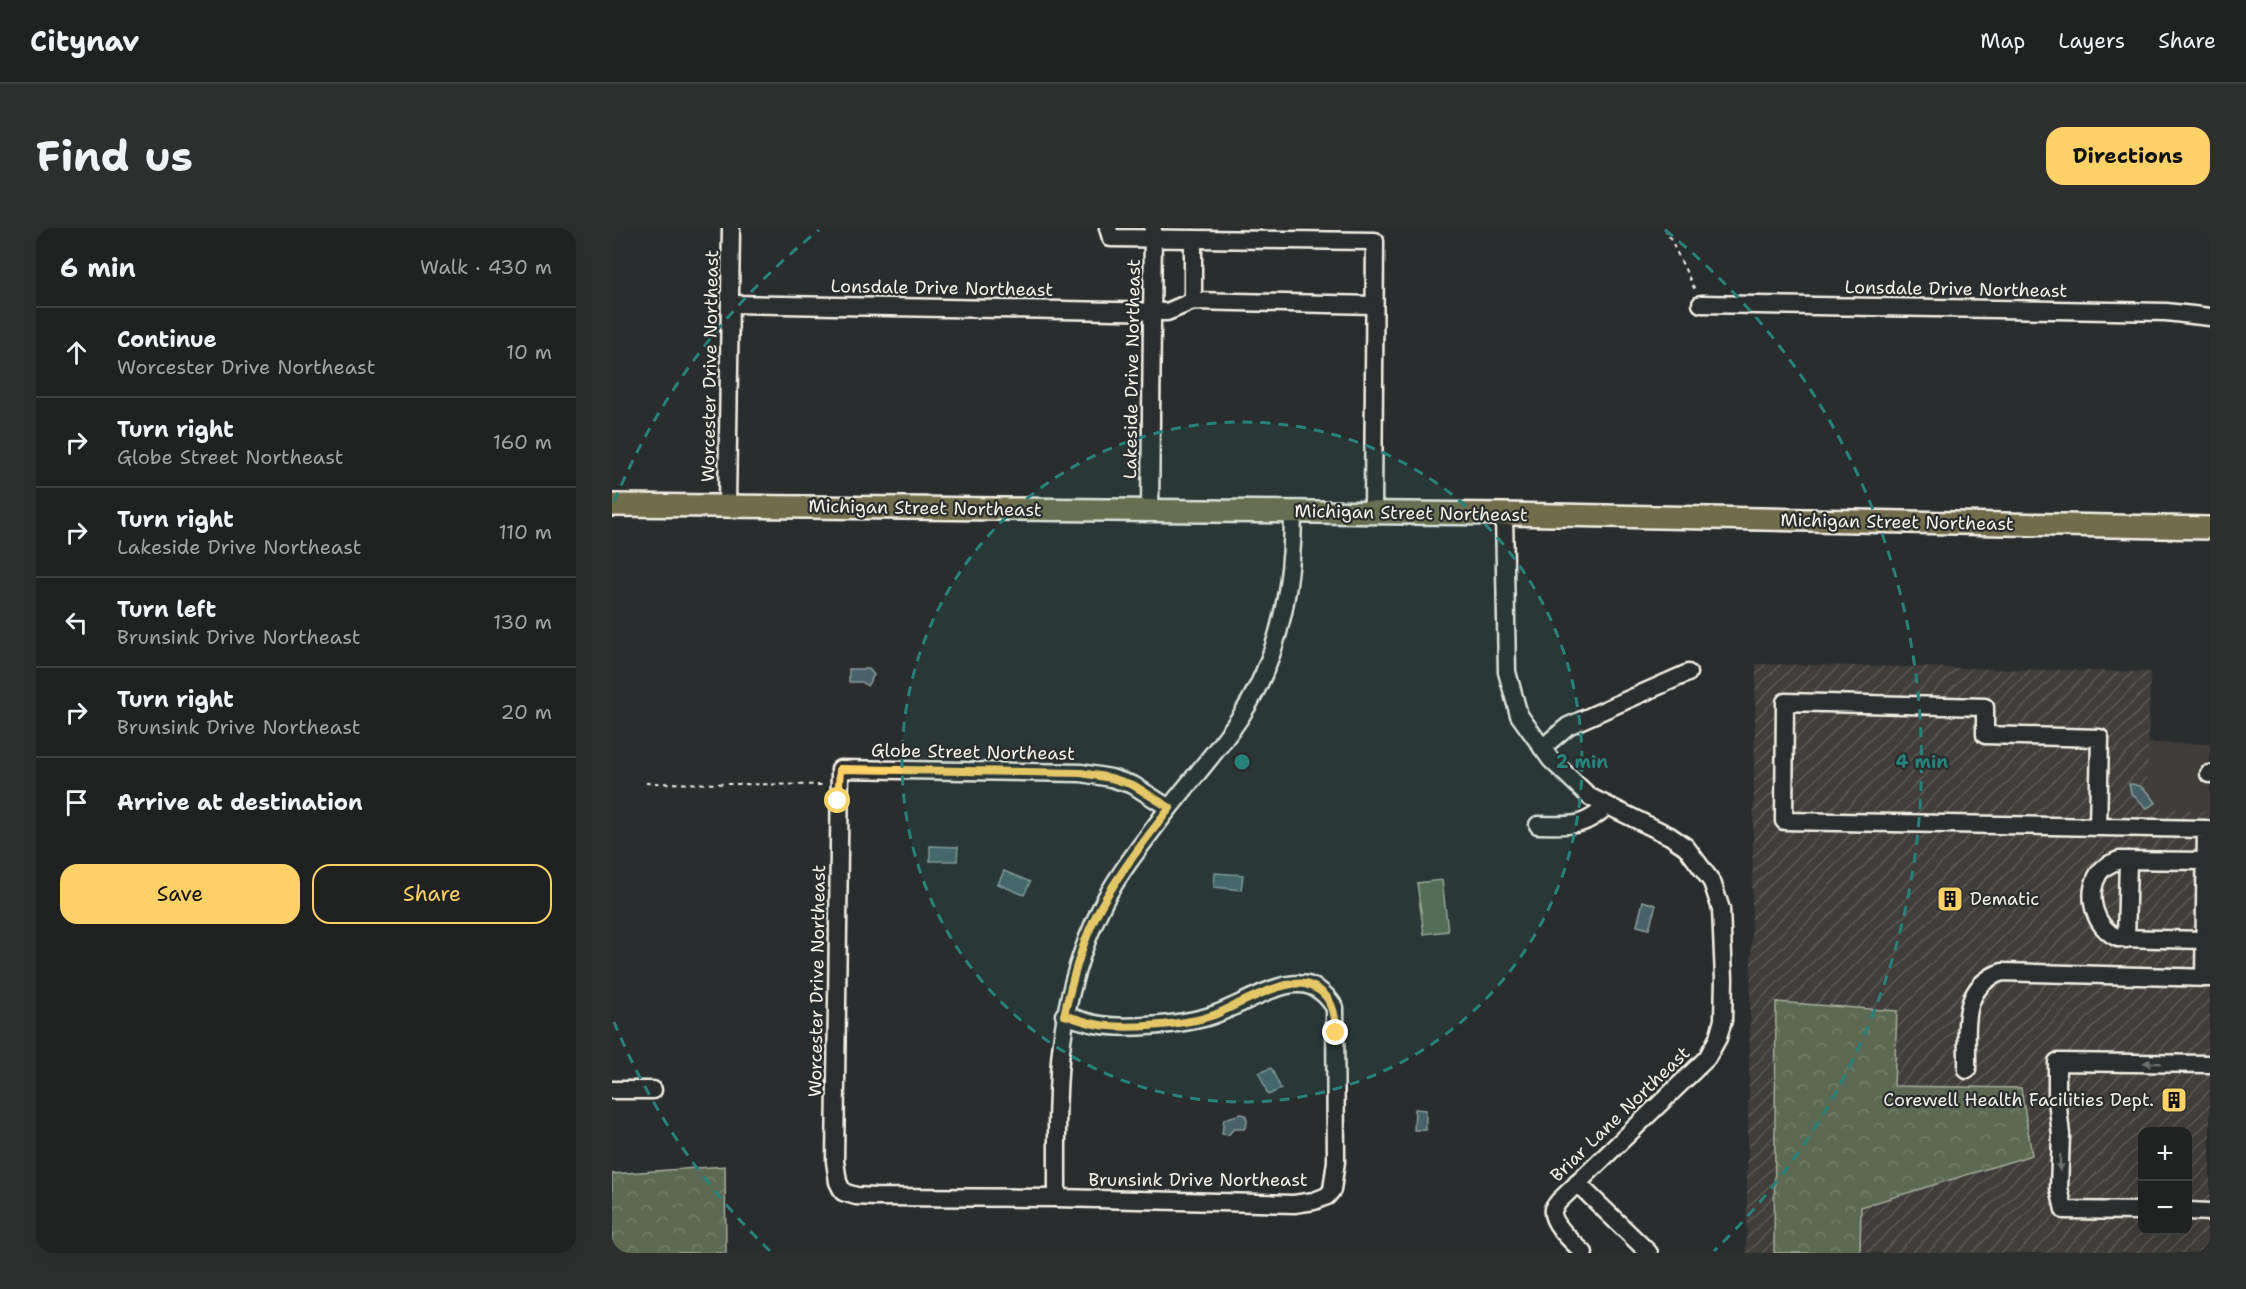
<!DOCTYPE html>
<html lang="en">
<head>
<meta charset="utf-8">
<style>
	:root { --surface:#202222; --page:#2d2f2f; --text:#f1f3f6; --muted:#a2a4a5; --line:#3d3f40; --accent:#ffd166 }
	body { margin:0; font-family:"Shantell Sans",sans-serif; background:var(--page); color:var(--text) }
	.controls { position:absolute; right:18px; bottom:18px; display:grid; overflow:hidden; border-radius:12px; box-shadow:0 6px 24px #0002 }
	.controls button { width:54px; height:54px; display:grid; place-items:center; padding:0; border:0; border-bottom:2px solid var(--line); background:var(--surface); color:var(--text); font:30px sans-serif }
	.stop { position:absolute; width:18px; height:18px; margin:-14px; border:4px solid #ffd166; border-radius:50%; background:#fff }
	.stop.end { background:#ffd166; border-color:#fff; box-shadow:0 2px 6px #0008 }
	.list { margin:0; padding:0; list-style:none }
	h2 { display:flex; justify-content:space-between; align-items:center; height:78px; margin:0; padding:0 24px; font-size:26px }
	h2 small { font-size:20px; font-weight:400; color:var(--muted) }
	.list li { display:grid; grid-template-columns:39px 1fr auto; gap:18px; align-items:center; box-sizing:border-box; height:90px; padding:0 24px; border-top:2px solid var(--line) }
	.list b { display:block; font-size:22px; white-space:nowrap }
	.list p { margin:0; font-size:20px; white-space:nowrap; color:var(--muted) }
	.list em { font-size:20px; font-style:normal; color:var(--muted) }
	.actions { display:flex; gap:12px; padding:18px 24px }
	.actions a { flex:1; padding:14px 0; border:2px solid var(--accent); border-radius:18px; text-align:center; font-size:21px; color:var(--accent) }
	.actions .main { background:var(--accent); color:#111 }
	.icon { flex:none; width:33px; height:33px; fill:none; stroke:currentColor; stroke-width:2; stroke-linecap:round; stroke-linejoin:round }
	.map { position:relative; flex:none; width:1598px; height:1025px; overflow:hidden; border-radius:18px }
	header { display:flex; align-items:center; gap:36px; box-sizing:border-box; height:84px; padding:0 30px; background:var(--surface); border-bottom:2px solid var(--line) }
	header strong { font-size:28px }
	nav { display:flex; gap:33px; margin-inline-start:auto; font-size:21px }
	.intro { display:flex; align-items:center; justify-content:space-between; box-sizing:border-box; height:144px; padding:0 36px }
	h1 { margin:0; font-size:42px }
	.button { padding:15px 27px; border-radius:18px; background:var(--accent); color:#111; font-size:21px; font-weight:700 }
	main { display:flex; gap:36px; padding:0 36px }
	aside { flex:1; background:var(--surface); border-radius:18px; box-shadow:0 6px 24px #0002 }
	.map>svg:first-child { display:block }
	.built { fill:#403e3b }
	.industrial { fill:url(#industrial-furrows); fill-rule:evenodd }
	.forest { fill:url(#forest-crowns); stroke:#a8ae9d; stroke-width:1.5 }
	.pitch { fill:#5b6a52; stroke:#a8ae9d; stroke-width:1.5 }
	.water { fill:#466369; stroke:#8c9c9c; stroke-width:1.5 }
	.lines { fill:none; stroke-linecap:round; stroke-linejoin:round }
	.minor-casing { stroke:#f4f1e8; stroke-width:21 }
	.major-casing { stroke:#f4f1e8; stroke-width:26 }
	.path { stroke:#f4f1e8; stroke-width:2; stroke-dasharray:4.5 4.5; stroke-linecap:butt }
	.minor { stroke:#2a2d2e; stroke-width:16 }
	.major { stroke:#716d4b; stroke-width:21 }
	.oneway { fill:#71726f }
	.route { stroke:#ffd166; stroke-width:8 }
	.ring { fill:none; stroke:#26827a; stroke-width:3; stroke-dasharray:10 8 }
	.labels { text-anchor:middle; stroke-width:4.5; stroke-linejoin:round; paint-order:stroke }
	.street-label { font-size:18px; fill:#f4f1e8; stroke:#2a2d2e }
	.poi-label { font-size:18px; fill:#f4f1e8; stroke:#2a2d2e; text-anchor:start }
	.centre { fill:#26827a; stroke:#2a2d2e; stroke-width:3 }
	.ring-label { font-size:18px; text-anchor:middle; font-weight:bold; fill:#26827a; stroke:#2a2d2e; stroke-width:4.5; stroke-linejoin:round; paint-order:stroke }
</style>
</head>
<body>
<header>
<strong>Citynav</strong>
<nav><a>Map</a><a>Layers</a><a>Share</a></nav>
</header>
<div class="intro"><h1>Find us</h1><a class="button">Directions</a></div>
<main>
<aside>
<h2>6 min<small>Walk · 430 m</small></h2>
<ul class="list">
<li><svg class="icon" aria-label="ahead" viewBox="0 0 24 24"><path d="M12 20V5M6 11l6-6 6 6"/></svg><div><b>Continue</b><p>Worcester Drive Northeast</p></div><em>10 m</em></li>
<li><svg class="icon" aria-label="right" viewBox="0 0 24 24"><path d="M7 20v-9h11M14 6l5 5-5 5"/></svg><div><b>Turn right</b><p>Globe Street Northeast</p></div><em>160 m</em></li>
<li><svg class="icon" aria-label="right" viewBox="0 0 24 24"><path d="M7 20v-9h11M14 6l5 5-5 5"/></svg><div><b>Turn right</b><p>Lakeside Drive Northeast</p></div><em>110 m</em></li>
<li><svg class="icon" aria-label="left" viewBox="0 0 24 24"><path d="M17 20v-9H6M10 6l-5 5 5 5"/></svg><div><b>Turn left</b><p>Brunsink Drive Northeast</p></div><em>130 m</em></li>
<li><svg class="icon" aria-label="right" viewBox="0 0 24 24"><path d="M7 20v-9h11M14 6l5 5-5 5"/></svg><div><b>Turn right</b><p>Brunsink Drive Northeast</p></div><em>20 m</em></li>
<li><svg class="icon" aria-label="arrive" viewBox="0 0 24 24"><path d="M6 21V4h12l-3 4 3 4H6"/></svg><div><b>Arrive at destination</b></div></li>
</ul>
<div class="actions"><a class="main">Save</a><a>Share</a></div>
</aside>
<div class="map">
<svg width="1598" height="1025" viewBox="0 0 1598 1025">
	<defs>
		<pattern id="industrial-furrows" width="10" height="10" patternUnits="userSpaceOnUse" patternTransform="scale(1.5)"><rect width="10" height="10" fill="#403e3b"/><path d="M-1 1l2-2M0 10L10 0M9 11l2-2" fill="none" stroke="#5c5a57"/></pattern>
		<pattern id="forest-crowns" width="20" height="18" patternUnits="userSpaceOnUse" patternTransform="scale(1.5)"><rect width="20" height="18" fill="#5b6a52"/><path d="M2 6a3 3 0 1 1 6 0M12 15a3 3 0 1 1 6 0" fill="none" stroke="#73806b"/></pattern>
	</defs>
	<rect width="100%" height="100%" fill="#2a2d2e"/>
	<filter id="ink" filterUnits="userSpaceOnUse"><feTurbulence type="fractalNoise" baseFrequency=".0167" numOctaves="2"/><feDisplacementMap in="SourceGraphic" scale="12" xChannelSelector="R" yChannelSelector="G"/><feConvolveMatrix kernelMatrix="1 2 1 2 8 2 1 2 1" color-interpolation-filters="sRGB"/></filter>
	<g filter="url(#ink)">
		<!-- built -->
		<path class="built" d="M1536,515L1598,516V582L1535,580Z"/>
		<!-- industrial -->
		<path class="industrial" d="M1144,436L1538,444L1535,580L1598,582V1025H1134ZM1530,904H1576V1002H1530Z"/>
		<!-- forest -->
		<g class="forest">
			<path d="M1164,774L1285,783L1282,858L1409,860L1420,927L1249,979L1248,1025H1162Z"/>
			<path d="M113,938L114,1025H0V946Z"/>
		</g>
		<!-- pitch -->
		<path class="pitch" d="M830,652L836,703L812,706L805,655Z"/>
		<!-- water -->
		<g class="water">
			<path d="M237,441H257L262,447L255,458L250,454H237Z"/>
			<path d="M1517,556C1531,556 1537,564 1544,575L1535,580L1519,565Z"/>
			<path d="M318,618L346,619L345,633H318Z"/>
			<path d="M392,643L418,654L412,667L386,656Z"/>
			<path d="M603,645L631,647L629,662L602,659Z"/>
			<path d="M1031,673L1044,677L1037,701L1025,698Z"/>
			<path d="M659,840L669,861L656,867L647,845Z"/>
			<path d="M803,881L814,882V902H802Z"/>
			<path d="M629,886L633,887C636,893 636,896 632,901H622L616,907L610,906L612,891Z"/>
		</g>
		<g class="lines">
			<!-- minor casing -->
			<g class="minor-casing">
				<g id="minor">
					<path d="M496,0L499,10L763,13L761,285"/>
					<path d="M581,73V11"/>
					<path d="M119,76L555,84L581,73L762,77"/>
					<path d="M1089,76L1554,84L1598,89"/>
					<path d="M115,277L119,0"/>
					<path d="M538,282L541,1"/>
					<path d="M892,286L895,444L907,487L939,532L978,569L1058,608L1074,619L1100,654L1109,681L1112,751L1111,792L1106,810L1095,830L947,973C946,974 942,980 941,981C938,995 963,1016 972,1025"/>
					<path d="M930,520L956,498L1076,445"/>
					<path d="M1597,546H1598"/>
					<path d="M926,597C958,597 970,601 995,578"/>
					<path d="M1486,598L1488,510L1373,507V479L1173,474L1172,593L1594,601L1592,750"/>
					<path d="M1514,711L1516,632"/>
					<path d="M1592,712L1506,710C1483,700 1473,668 1487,645C1492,638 1500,635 1507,632L1593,633"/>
					<path d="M452,787C462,790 473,794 483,796C512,802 573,797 601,787C625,779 663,755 687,756C703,756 715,767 723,780L724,933L720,962L715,968L702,973L682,976L445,970L263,969L244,968L231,964L226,954L223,933L228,541L469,545L499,550L521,557L557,580"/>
					<path d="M1355,842C1356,804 1346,759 1390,744L1598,750"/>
					<path d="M0,862H41"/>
					<path d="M965,955L1037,1025"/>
					<path d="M445,970C445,865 441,780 488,682C502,651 531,615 551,588C577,554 606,523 629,488C669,427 681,355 681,284"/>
					<path d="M1530,983L1452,982L1447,960L1449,907L1445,871V834L1598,836"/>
					<path d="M1576,983L1598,984"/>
				</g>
			</g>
			<!-- major casing -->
			<g class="major-casing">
				<path id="major" d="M0,277L892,286L1598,300"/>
			</g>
			<!-- path -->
			<g class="path">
				<path d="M1053,0L1083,62"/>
				<path d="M34,555L212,557"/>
			</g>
			<!-- minor -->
			<use href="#minor" class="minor"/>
			<!-- major -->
			<use href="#major" class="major"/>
		</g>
		<!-- one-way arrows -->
		<defs><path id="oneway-solid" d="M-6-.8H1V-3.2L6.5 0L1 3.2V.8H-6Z" transform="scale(1.5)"/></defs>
		<g class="oneway">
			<use href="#oneway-solid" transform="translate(1540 835) rotate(-179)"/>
			<use href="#oneway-solid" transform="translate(1448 935) rotate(91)"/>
		</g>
	</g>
	<g class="lines" filter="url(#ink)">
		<!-- route -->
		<path class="route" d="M226,573L228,541L469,545L499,550L521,557L558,580C533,611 509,643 489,678C470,712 461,750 452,787C463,790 473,794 483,796C512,802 574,797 602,787C624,778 670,751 693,756C718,762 724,782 724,805"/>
	</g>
	<!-- distance rings -->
	<circle cx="630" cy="534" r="340" fill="#26827a" fill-opacity=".12"/>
	<g class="ring">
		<circle cx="630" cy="534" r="340"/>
		<path d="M158 1023A680 680 0 0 1 2 794M2 274A680 680 0 0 1 207 2M1053 2A680 680 0 0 1 1102 1023"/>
	</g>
	<!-- icons -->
	<defs>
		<g id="building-square" transform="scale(1.35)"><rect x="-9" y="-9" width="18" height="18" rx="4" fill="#ffd166" stroke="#2a2d2e"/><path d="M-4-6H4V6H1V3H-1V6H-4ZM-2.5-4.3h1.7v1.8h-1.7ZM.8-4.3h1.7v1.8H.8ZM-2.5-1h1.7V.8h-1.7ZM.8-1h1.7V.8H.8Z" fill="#111"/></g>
	</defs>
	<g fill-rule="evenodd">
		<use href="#building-square" x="1338" y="671"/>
		<use href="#building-square" x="1562" y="872"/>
	</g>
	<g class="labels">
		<!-- street labels -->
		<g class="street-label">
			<text transform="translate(330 60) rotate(1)" y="6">Lonsdale Drive Northeast</text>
			<text transform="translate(1344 61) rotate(1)" y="6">Lonsdale Drive Northeast</text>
			<text transform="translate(98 138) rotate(-89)" y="6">Worcester Drive Northeast</text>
			<text transform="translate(520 141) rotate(-89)" y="6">Lakeside Drive Northeast</text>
			<text transform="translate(313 280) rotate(1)" y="6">Michigan Street Northeast</text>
			<text transform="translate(799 285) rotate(1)" y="6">Michigan Street Northeast</text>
			<text transform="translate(1285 294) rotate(1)" y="6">Michigan Street Northeast</text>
			<text transform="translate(361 524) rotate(1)" y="6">Globe Street Northeast</text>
			<text transform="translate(205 753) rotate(-89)" y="6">Worcester Drive Northeast</text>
			<text transform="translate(1008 886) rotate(-44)" y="6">Briar Lane Northeast</text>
			<text x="586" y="958">Brunsink Drive Northeast</text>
		</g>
		<!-- poi labels -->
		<g class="poi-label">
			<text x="1358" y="677">Dematic</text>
			<text x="1542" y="878" text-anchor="end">Corewell Health Facilities Dept.</text>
		</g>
	</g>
	<circle cx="630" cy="534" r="9" class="centre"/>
	<g class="ring-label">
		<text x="970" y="540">2 min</text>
		<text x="1310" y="540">4 min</text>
	</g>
</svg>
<div class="controls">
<button>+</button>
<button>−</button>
</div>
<div class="stop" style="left:226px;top:573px"></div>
<div class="stop end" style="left:724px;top:805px"></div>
</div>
</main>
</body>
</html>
